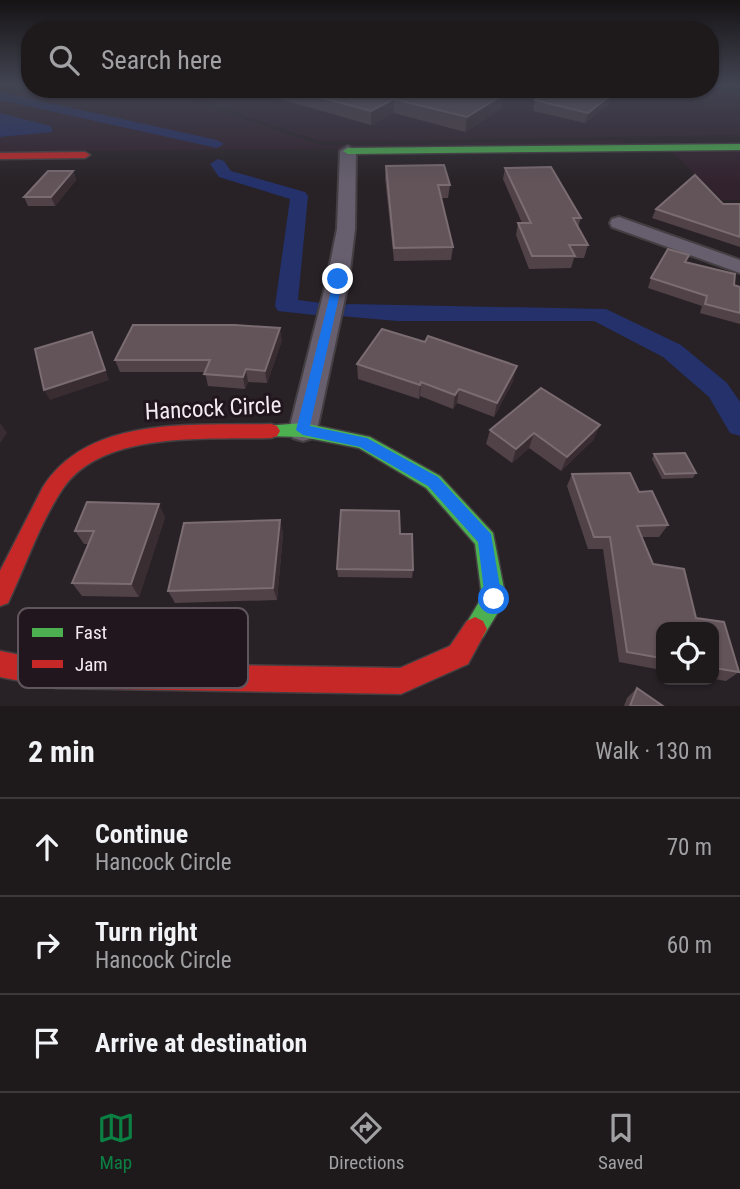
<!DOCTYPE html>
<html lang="en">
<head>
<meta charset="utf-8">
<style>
	:root { --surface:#1e1a1c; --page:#262325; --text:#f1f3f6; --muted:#a1a1a3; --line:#3c383b; --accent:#0b8043 }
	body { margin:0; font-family:"Roboto Condensed",sans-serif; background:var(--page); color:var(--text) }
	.controls { position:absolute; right:21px; bottom:21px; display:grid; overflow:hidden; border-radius:14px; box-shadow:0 2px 5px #0004 }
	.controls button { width:63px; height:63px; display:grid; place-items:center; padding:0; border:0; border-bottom:2px solid var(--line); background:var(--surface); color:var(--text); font:35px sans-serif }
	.stop { position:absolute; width:21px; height:21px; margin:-16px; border:5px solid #1a73e8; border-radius:50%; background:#fff }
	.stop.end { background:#1a73e8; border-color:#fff; box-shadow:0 2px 7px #0008 }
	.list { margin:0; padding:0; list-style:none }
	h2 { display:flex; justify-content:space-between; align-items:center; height:91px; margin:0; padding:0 28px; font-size:30px }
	h2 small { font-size:23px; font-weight:400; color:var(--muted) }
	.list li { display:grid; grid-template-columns:46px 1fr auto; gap:21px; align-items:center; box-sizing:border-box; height:98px; padding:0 28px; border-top:2px solid var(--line) }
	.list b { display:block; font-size:26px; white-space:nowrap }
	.list p { margin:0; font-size:23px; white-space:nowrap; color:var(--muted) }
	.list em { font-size:23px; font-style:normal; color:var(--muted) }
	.icon { flex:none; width:38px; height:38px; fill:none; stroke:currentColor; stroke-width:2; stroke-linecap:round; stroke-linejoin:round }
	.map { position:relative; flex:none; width:740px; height:706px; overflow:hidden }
	.search { position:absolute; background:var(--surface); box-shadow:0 2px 5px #0004; left:21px; right:21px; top:21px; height:77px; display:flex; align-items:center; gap:18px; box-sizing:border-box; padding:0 24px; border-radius:28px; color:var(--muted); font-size:26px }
	.sheet { height:385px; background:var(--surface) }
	nav { display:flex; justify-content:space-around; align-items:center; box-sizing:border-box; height:98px; border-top:2px solid var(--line); background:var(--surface); font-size:19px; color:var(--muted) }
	nav a { display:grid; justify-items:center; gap:4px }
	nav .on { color:var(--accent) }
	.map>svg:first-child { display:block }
	.built { fill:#32222e }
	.water { fill:#24316b }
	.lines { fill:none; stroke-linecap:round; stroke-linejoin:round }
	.canal { fill:#24316b; fill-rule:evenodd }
	.street-casing { stroke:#443f42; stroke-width:4 }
	.fast-casing { stroke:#443f42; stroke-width:3 }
	.jam-casing { stroke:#443f42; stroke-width:3 }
	.street { fill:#675f6e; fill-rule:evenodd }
	.fast { fill:#4caf50; fill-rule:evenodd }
	.jam { fill:#c62828; fill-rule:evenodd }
	.wall { fill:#514247 }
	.shaded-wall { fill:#392d32 }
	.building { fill:#635459; stroke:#7a6c71; stroke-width:2 }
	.route { fill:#1a73e8 }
	.labels { text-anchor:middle; stroke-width:6; stroke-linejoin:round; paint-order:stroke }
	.near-street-label { font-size:23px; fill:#f4ebf1; stroke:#21151e }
	.key { fill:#21151e; stroke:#60555d; stroke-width:2 }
	.key-label { font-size:19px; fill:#f4ebf1 }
</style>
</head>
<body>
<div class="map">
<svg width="740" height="706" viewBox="0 0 740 706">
	<rect width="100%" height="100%" fill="#282226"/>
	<!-- built -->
	<g class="built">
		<path d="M0,85L56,91L158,89L320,145L626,140L619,145L0,152V137L53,132L51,126L0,113Z"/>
		<path d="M710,85H740V135L322,142L167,89H710Z"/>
		<path d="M740,150V200H723L671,151Z"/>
	</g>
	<!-- water -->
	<path class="water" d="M0,113L51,126L53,132L0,137Z"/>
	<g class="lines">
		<!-- canal -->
		<g class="canal">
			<path d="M0,92L217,140L224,144L217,148L0,100Z"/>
			<path d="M218,159L224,161L231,171L305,192L308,196L298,300L322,303L325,308L322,313L314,315L278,311L275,306L290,199L219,177L210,164Z"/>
			<path d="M349,304L606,309L681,345L727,383L740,402V436L730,433L709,397L663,357L594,321H397L341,316L338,311L341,306Z"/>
		</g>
		<!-- street casing -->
		<g class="street-casing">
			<g id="street">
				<path d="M348,146L356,151L355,229L349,279L317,430L313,438L303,441L293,438L289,430L327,279L337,229L340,151Z"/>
				<path d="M619,217L740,260V273L612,227L610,223L612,219Z"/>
			</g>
		</g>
		<!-- fast casing -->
		<g class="fast-casing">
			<g id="fast">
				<path d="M740,144V150L348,154L343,151L348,148Z"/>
				<path d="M303,423L370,437L440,476L493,533L506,599L483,637L475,641L467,637L463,629L482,597L475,544L426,488L359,448L303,437L265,436L262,431L265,426Z"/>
			</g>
		</g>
		<!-- jam casing -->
		<g class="jam-casing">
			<g id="jam">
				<path d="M0,153L85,152L90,155L85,158L0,159Z"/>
				<path d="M271,424L277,426L280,431L277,436L271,438C209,440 105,430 64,487C40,522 26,565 8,603L0,606V571L43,487C89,414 196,426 271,424Z"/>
				<path d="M475,617L483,621L487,629L468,664L401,694L56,688L0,677V651L56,662L400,668L450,646L467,621Z"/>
			</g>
		</g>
		<!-- street -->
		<use href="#street" class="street"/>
		<!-- fast -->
		<use href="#fast" class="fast"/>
		<!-- jam -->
		<use href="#jam" class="jam"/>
	</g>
	<!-- wall -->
	<g class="wall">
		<path d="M275,89H482L502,108L465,132L394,113L371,125L276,98Z"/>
		<path d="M612,94L609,104L585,123L533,111L535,100Z"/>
		<path d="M386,166L450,185L448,198H441L453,247L451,260L394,261L385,178Z"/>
		<path d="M505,168L581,218L578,227L588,245L584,258H574L571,268L529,269L516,235L518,223H522L503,179Z"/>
		<path d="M73,171L76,180L55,206H28L24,197Z"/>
		<path d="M723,204H740V247L652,218L656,209Z"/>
		<path d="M651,278L734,285L740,287V324L700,313L702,306L648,288Z"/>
		<path d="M282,340L267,383L248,382L245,389L208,386L205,372H120L115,360Z"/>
		<path d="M357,364L513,381L494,417L457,403L453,409L420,396L419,399L358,379Z"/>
		<path d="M490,430L594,439L561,471L529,448L512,463L486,444Z"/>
		<path d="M654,454L696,473L693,478L662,479L652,459Z"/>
		<path d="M630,473L639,492L652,491L668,525L659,537H642L653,564L684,569L696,618L724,622L739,672L726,681L714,679V627H661V670L619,662L603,549H588L567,486L572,474Z"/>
		<path d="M165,517L139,597L82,596L72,583L88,544H84L75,531Z"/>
		<path d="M280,520L283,534L277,600L175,603L168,591Z"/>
		<path d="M337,569L413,570L412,578L338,577Z"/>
		<path d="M637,688L663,706H624L627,698Z"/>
	</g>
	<!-- shaded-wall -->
	<g class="shaded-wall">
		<path d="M504,94L502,108L465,132L467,117Z"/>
		<path d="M612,94L609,104L585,123L588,113Z"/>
		<path d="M394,99V113L371,125V111Z"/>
		<path d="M73,171L76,180L55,206L51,197Z"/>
		<path d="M280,328L282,340L267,383L265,371Z"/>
		<path d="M92,332L109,380L50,400L44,390Z"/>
		<path d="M517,366L513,381L494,417L497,403Z"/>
		<path d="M246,369L248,382L245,389L243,377Z"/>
		<path d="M421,382L420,396L419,399L420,385Z"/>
		<path d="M459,389L457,403L453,409L455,395Z"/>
		<path d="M0,423L7,433L0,443Z"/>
		<path d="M600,425L594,439L561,471L567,457Z"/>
		<path d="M534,433L529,448L512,463L516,449Z"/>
		<path d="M159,504L165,517L139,597L131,584Z"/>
		<path d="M280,520L283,534L277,600L273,588Z"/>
	</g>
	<!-- building -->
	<g class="building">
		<path d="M289,89H482L504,94L467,117L394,99L371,111Z"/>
		<path d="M552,89H590L612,94L588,113L535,100Z"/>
		<path d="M444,165L450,185H438L453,247L394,248L386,166Z"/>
		<path d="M551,167L581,218H573L588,245H569L575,256H532L518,223H531L505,168Z"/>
		<path d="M48,171H73L51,197H24Z"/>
		<path d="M695,175L723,204H740V237L656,209Z"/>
		<path d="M668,249L689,255L685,262L735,274L734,285L740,287V313L705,304L707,296L651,278Z"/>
		<path d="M133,325H235L280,328L265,371L246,369L243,377L204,374L210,360H115Z"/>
		<path d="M382,329L425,342L428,336L517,366L497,403L459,389L455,395L421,382L420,385L357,364Z"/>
		<path d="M92,332L105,370L44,390L35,349Z"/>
		<path d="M541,388L600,425L567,457L534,433L516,449L490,430Z"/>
		<path d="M685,453L696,473L665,474L654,454Z"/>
		<path d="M630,473L639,492L652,491L668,525L637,526L653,564L684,569L696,618L724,622L739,672L714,668V627H661V658L627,652L610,537H594L572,474Z"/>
		<path d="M87,502L159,504L131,584L72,583L94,531H75Z"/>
		<path d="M341,510L399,511L400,534H412L413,570L337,569Z"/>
		<path d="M280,520L273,588L168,591L184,523Z"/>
		<path d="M637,688L663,706H630Z"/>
	</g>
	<!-- sky -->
	<linearGradient id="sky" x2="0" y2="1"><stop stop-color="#161315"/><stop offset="0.46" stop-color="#424452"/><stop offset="1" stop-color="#424452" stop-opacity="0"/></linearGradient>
	<rect width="740" height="184" fill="url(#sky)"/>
	<!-- route -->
	<path class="route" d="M338,276L343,279L310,426L367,438L438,477L491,534L502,599L500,605L494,607L488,605L485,599L478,542L428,486L360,447L303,435L296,430L334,279Z"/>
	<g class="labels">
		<!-- near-street labels -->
		<g class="near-street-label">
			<text transform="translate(213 408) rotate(-3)" y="8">Hancock Circle</text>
		</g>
	</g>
	<!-- legend -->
	<rect x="18" y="608" width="230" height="80" rx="10" class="key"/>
	<rect x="32" y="628" width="31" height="9" fill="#4caf50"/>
	<rect x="32" y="660" width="31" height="8" fill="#c62828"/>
	<g class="key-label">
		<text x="75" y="639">Fast</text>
		<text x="75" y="671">Jam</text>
	</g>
</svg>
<div class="controls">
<button><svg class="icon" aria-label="locate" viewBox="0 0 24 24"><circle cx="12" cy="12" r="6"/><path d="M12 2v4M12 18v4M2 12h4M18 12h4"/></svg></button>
</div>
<div class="stop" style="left:494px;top:599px"></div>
<div class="stop end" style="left:338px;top:279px"></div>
<div class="search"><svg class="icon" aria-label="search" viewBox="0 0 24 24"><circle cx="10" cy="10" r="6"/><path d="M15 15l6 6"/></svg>Search here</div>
</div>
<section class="sheet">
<h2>2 min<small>Walk · 130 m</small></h2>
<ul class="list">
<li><svg class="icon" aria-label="ahead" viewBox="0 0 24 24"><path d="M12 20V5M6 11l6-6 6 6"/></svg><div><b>Continue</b><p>Hancock Circle</p></div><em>70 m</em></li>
<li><svg class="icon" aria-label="right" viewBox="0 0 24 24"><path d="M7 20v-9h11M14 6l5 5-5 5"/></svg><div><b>Turn right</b><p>Hancock Circle</p></div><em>60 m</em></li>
<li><svg class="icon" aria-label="arrive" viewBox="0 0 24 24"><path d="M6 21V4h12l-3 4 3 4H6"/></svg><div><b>Arrive at destination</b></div></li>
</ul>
</section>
<nav>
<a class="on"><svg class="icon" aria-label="map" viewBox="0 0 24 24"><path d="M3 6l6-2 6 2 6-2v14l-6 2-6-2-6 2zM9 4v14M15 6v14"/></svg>Map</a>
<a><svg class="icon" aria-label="directions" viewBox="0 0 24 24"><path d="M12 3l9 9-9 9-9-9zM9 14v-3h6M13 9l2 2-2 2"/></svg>Directions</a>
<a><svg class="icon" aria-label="saved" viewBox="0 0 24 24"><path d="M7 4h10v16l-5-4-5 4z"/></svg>Saved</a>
</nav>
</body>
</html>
